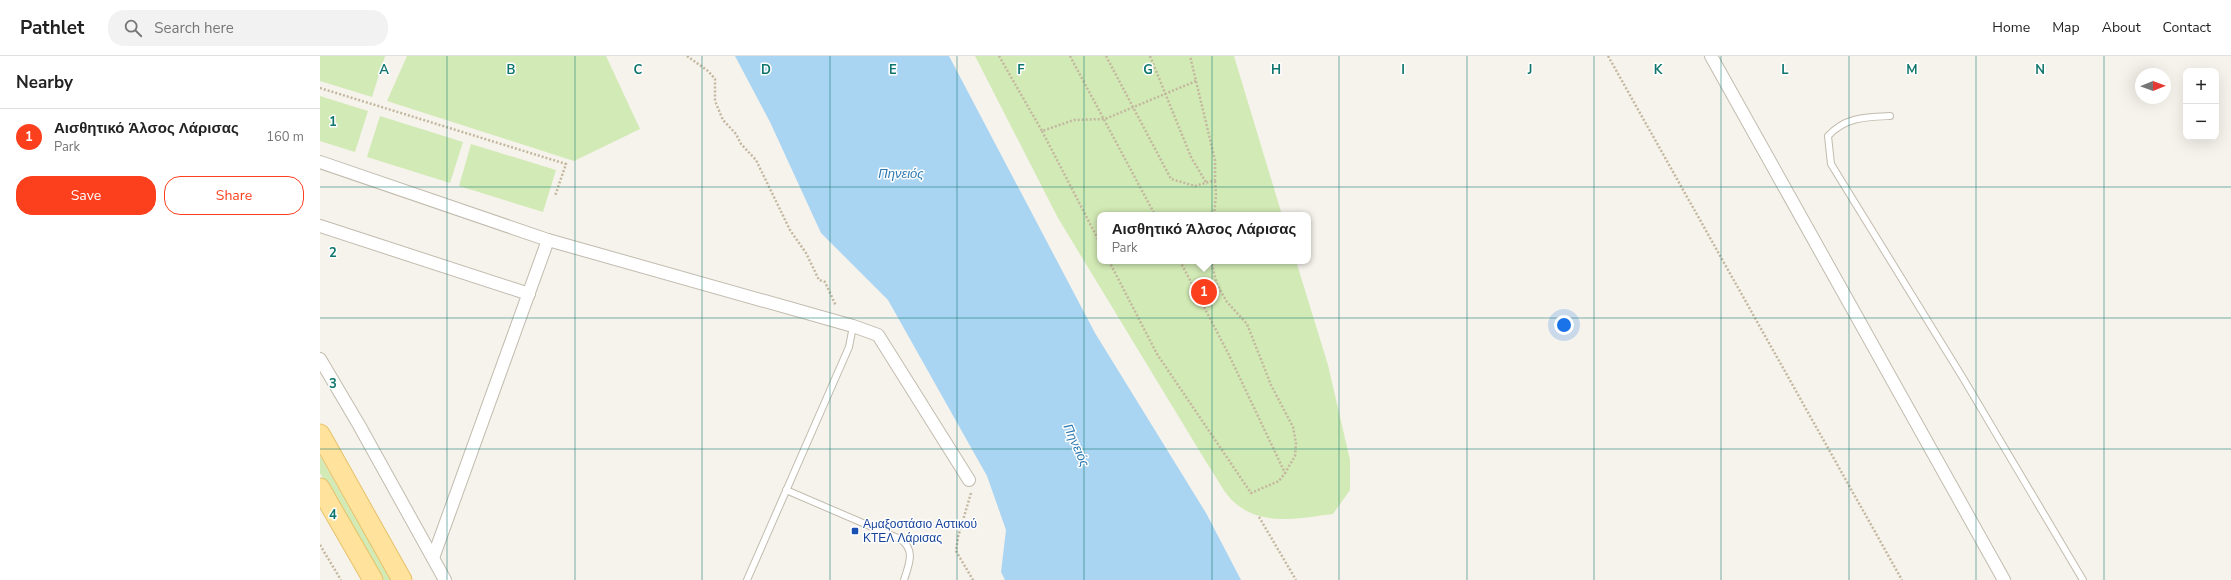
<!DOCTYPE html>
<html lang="en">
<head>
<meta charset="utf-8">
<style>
	:root { --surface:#fff; --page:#f2f2f2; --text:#222; --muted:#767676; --line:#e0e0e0; --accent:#fc3f1d }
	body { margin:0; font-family:"Nunito Sans",sans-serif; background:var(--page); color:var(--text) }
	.controls { position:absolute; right:12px; top:12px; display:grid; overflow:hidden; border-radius:8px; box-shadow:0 4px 16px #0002 }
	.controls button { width:36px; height:36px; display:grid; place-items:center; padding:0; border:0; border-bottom:1px solid var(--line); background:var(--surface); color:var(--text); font:20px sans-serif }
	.compass { position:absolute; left:1815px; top:12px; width:36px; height:36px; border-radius:50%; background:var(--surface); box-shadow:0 4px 16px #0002; rotate:89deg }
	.you { position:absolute; left:1244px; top:269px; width:14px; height:14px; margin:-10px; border:3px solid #fff; border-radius:50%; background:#1a73e8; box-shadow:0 0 0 6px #1a73e833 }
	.badge { display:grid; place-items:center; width:26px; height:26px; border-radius:50%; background:var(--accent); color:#fff; font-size:13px; font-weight:700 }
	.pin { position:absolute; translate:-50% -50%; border:2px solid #fff; box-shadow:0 1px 4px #0006 }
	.popup { position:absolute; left:777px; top:156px; width:214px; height:52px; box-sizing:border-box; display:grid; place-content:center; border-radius:8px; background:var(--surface); filter:drop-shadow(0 1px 3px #0005); font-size:13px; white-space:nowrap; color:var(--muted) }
	.popup b { font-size:15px; color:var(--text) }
	.popup::after { content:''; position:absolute; left:50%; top:100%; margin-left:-8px; border:8px solid transparent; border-top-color:var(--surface) }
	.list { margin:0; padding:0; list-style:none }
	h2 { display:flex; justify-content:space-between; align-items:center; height:52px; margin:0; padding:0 16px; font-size:17px }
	h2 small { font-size:13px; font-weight:400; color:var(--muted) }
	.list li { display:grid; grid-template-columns:26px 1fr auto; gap:12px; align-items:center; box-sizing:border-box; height:56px; padding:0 16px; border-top:1px solid var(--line) }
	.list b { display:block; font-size:15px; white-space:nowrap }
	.list p { margin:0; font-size:13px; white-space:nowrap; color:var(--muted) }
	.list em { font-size:13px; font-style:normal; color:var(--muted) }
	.actions { display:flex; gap:8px; padding:12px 16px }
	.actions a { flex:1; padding:9px 0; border:1px solid var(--accent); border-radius:16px; text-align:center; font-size:14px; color:var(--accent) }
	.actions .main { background:var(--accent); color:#fff }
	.icon { flex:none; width:22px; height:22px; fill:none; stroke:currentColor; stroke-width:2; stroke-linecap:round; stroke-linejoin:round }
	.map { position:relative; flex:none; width:1911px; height:524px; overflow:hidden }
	header { display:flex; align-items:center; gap:24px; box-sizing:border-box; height:56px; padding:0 20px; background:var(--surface); border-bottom:1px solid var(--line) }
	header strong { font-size:19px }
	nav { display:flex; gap:22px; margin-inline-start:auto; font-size:14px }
	.search { width:280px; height:36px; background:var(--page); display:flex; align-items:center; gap:10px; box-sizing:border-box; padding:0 14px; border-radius:16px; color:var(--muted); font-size:15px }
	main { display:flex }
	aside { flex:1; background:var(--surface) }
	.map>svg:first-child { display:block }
	.green { fill:#d2eab5 }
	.water { fill:#a9d4f2 }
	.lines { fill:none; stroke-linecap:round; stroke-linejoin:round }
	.lane-casing { stroke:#c2bbae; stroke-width:8 }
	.street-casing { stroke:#c2bbae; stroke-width:14 }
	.primary-casing { stroke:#e6c16a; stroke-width:21 }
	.path { stroke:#c4b79f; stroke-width:2.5; stroke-dasharray:2 2; stroke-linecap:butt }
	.lane { stroke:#fff; stroke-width:6 }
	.street { stroke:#fff; stroke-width:12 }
	.primary { stroke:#ffe39c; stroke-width:19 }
	.grid { fill:none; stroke:#0f766e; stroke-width:1; stroke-opacity:0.55 }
	.transit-dot { fill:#1a4fb4; stroke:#fff; stroke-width:1.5 }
	.labels { text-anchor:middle; stroke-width:3; stroke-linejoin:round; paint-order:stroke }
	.transit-label { font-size:12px; fill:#164399; stroke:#fff; text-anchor:start }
	.water-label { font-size:13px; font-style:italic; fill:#2e7ab2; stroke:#fff }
	.grid-label { font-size:13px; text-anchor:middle; font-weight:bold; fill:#0f766e; stroke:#fff; stroke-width:3; stroke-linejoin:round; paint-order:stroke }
</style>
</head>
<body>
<header>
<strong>Pathlet</strong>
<div class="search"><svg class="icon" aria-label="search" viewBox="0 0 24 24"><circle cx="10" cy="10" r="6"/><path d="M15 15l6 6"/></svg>Search here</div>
<nav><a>Home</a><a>Map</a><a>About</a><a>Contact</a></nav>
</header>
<main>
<aside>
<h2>Nearby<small></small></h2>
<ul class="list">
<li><span class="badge">1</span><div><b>Αισθητικό Άλσος Λάρισας</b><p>Park</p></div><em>160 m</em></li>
</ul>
<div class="actions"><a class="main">Save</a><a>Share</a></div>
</aside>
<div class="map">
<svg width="1911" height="524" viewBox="0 0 1911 524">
	<rect width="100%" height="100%" fill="#f6f3ec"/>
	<!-- green -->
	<g class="green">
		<path d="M0,0H65L52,41L0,25Z"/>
		<path d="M87,0H286L320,73L254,105L67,45Z"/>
		<path d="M655,0H914L962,159H780V205H976L1008,309L1030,404V434L1013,458C980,462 943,471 915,447C904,438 896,420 888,409L738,162Z"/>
		<path d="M0,40L48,55L35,96L0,85Z"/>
		<path d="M60,60L143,86L130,127L47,101Z"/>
		<path d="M151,88L236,114L223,156L139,130Z"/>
		<path d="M0,400L71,524H62L0,417Z"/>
	</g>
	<!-- water -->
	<path class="water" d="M415,0H629L775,277L886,457L921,524H685L681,516L686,474L667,420L568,244L501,177L450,66Z"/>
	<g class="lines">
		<!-- lane casing -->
		<g class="lane-casing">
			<g id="lane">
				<path d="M1570,60C1546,61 1525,61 1508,80L1511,108L1643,322L1763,524"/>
				<path d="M466,434L580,483C596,494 589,508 584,524"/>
				<path d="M427,524L529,291L533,270"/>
			</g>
		</g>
		<!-- street casing -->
		<g class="street-casing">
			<g id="street">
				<path d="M1391,0L1684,524"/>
				<path d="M0,106L228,184L533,270L558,279L649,424"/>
				<path d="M0,170L209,238"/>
				<path d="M0,303L39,369L125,524"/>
				<path d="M113,502L228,184"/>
			</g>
		</g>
		<!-- primary casing -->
		<g class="primary-casing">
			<g id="primary">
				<path d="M0,378L82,524"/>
				<path d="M0,432L53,524"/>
			</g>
		</g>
		<!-- path -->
		<g class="path">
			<path d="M367,0L388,15L395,23V45L403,64L416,78L421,88L436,104L470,174L486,197L499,224L505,226L516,250"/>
			<path d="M679,0L722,75L754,64L785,63L876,25"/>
			<path d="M750,0L835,159"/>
			<path d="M786,0L851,123L875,130L895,124V104L870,0"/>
			<path d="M830,0L871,101L887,128"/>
			<path d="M1288,0L1582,524"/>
			<path d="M0,32L246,108L235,140"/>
			<path d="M722,75L780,187"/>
			<path d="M894,159L896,139L895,124"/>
			<path d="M789,205L837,298L931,437L959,425L965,417"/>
			<path d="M860,205L908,297L965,417L975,400L976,387L973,371L951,329L927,268L907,246L897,229L891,205"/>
			<path d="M651,437L638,481L636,495L653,524"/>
			<path d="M939,461L976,524"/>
			<path d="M0,489L21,524"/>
		</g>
		<!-- lane -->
		<use href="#lane" class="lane"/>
		<!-- street -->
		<use href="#street" class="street"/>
		<!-- primary -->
		<use href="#primary" class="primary"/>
	</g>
	<!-- grid -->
	<path class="grid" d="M127,0V524M255,0V524M382,0V524M510,0V524M637,0V524M764,0V524M892,0V524M1019,0V524M1147,0V524M1274,0V524M1401,0V524M1529,0V524M1656,0V524M1784,0V524M0,131H1911M0,262H1911M0,393H1911"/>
	<!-- markers -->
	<rect class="transit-dot" x="531" y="471" width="8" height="8" rx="2"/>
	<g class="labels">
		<!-- transit labels -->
		<g class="transit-label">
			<text x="543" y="472">Αμαξοστάσιο Αστικού<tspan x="543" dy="14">ΚΤΕΛ Λάρισας</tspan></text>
		</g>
		<!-- water labels -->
		<g class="water-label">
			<text x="581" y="122">Πηνειός</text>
			<text transform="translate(757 389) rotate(66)" y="5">Πηνειός</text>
		</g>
	</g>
	<g class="grid-label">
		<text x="64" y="18">A</text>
		<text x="191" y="18">B</text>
		<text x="318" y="18">C</text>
		<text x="446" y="18">D</text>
		<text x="573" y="18">E</text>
		<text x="701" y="18">F</text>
		<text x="828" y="18">G</text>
		<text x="956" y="18">H</text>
		<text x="1083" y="18">I</text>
		<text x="1210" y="18">J</text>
		<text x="1338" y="18">K</text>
		<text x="1465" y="18">L</text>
		<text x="1592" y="18">M</text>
		<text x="1720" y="18">N</text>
		<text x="13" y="70">1</text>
		<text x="13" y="201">2</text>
		<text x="13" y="332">3</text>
		<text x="13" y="463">4</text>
	</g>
</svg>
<div class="controls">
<button>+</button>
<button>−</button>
</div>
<svg class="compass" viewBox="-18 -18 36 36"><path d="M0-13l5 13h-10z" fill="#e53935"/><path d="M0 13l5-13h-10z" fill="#767676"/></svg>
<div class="you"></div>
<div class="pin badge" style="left:884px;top:236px">1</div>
<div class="popup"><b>Αισθητικό Άλσος Λάρισας</b>Park</div>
</div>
</main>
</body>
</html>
